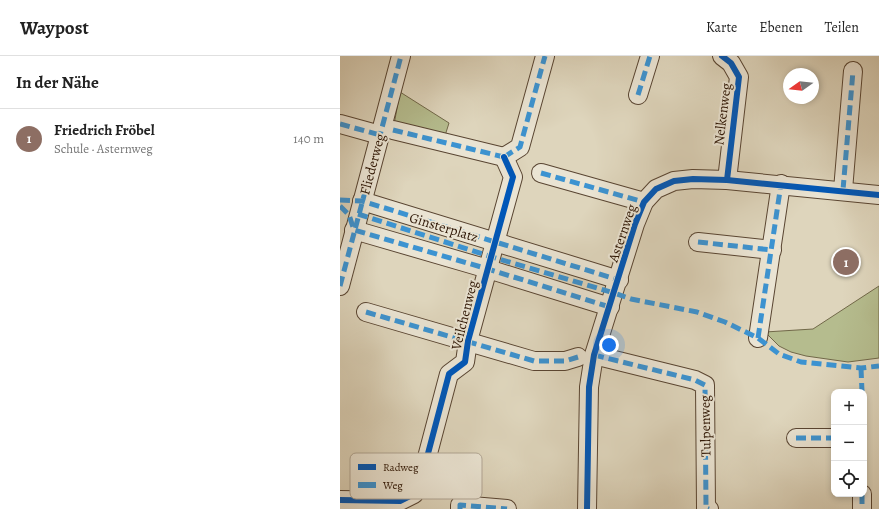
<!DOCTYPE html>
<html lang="de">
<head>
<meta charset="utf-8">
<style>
	:root { --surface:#fff; --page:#f2f2f2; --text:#222; --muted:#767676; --line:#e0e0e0; --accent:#8f2418 }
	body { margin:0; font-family:Alegreya,serif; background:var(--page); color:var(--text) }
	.controls { position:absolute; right:12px; bottom:12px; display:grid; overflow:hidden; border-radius:8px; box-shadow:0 2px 6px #0003 }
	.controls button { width:36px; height:36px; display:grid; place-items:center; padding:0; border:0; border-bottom:1px solid var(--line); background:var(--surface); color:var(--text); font:20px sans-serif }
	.compass { position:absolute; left:443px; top:12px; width:36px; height:36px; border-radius:50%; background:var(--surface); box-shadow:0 2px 6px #0003; rotate:255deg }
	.you { position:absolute; left:269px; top:289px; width:14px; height:14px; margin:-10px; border:3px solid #fff; border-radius:50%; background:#1a73e8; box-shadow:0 0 0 6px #1a73e833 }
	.badge { display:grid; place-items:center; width:26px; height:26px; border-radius:50%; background:var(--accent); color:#fff; font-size:13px; font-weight:700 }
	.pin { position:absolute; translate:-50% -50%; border:2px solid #fff; box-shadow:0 1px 4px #0006 }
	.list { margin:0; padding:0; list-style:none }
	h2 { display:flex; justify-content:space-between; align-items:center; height:52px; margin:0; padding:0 16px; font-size:17px }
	h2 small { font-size:13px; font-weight:400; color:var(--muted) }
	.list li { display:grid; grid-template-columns:26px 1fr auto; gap:12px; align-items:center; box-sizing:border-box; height:60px; padding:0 16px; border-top:1px solid var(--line) }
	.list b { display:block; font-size:15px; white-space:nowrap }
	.list p { margin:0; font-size:13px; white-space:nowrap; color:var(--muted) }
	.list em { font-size:13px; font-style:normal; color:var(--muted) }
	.icon { flex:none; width:22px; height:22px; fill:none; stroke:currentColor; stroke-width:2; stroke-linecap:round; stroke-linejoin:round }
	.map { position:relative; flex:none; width:539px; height:453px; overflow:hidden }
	header { display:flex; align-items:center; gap:24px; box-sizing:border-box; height:56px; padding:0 20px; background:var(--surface); border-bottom:1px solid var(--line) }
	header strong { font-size:19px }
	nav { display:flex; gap:22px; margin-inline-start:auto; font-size:14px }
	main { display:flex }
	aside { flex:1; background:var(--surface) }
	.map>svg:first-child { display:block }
	.green { fill:#b5bc8e; stroke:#716849 }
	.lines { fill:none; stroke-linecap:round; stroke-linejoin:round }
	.minor-casing { stroke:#594532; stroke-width:20 }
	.minor { stroke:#eae4d3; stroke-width:18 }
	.quiet { stroke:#3c93d1; stroke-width:5; stroke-dasharray:10 5; stroke-linecap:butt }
	.cycleway-casing { stroke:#eae4d3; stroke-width:8 }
	.cycleway { stroke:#0057b8; stroke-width:6 }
	.labels { text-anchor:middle; stroke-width:4; stroke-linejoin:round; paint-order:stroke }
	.street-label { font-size:14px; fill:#2d1504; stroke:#eae4d3 }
	.key { fill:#eae4d3; stroke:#b1a695; stroke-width:1 }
	.key-label { font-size:11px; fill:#2d1504 }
</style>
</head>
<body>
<header>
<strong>Waypost</strong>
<nav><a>Karte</a><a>Ebenen</a><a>Teilen</a></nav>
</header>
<main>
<aside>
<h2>In der Nähe<small></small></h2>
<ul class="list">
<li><span class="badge" style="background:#8d6e63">1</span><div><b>Friedrich Fröbel</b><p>Schule · Asternweg</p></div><em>140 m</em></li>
</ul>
</aside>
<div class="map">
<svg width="539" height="453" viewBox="0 0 539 453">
	<rect width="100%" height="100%" fill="#ded5bc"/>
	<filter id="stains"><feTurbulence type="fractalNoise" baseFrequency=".005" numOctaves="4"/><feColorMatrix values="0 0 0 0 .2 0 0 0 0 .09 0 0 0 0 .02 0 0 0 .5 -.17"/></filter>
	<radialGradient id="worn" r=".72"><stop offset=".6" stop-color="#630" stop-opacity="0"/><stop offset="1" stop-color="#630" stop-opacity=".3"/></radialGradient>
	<!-- green -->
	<g class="green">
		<path d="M60,36L109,67L103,86L53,74Z"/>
		<path d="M539,230V302L508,306L466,300L451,296L439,290L425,276L473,273Z"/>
	</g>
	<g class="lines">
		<!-- minor casing -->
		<g class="minor-casing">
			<g id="minor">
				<path d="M382,0L391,7L399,21L387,124"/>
				<path d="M298,39L310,0"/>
				<path d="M0,68L40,79"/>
				<path d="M53,74L164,101"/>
				<path d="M164,101L180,91L205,0"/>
				<path d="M201,117L304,146"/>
				<path d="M503,134L513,15"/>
				<path d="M22,145L279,224"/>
				<path d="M14,174L148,213L270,251"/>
				<path d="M358,186L432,194"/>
				<path d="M0,230L61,0"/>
				<path d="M26,256L194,305H225L238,301"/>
				<path d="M418,282L441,128"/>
				<path d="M254,299L355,324L365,329L366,452L369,453"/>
				<path d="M456,382H494"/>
				<path d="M522,438V453"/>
				<path d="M0,444L60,445L74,438L81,424L109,318L125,306L128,285L173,121L164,101"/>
				<path d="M120,453V449L167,453"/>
				<path d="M247,453L249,331L254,299L295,168L304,146L316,133L334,125L353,123L387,124L539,139"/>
			</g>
		</g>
		<!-- minor -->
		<use href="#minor" class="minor"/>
		<!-- quiet -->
		<g class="quiet">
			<path d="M298,39L310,0"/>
			<path d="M0,68L40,79"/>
			<path d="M53,74L164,101"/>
			<path d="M164,101L180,91L205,0"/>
			<path d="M201,117L304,146"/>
			<path d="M503,134L513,15"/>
			<path d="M0,144L22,145L279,224"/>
			<path d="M0,150L9,159L14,174L148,213L270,251"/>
			<path d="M18,158L152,201L274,237L291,243L357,256L385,266L418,282L439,298L461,306L521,312L539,310"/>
			<path d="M358,186L432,194"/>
			<path d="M0,230L61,0"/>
			<path d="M26,256L194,305H225L238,301"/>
			<path d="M418,282L441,128"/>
			<path d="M254,299L355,324L365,329L366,452L369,453"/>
			<path d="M521,312L522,336"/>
			<path d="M456,382H494"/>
			<path d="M522,438V453"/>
			<path d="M120,453V449L167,453"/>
		</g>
		<!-- cycleway casing -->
		<g class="cycleway-casing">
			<g id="cycleway">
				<path d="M382,0L391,7L399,21L387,124"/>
				<path d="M0,444L60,445L74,438L81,424L109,318L125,306L128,285L173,121L164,101"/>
				<path d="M247,453L249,331L254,299L295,168L304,146L316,133L334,125L353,123L387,124L539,139"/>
			</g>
		</g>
		<!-- cycleway -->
		<use href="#cycleway" class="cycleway"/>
	</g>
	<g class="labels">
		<!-- street labels -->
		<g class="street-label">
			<text transform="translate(382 58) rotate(-83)" y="5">Nelkenweg</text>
			<text transform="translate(32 108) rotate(-75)" y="5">Fliederweg</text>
			<text transform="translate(104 171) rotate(17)" y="5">Ginsterplatz</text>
			<text transform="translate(282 177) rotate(-71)" y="5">Asternweg</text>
			<text transform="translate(124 259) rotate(-76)" y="5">Veilchenweg</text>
			<text transform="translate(365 370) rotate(-91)" y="5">Tulpenweg</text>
		</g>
	</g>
	<!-- legend -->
	<rect x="10" y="397" width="132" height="46" rx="6" class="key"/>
	<rect x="18" y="408" width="18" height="6" fill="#0057b8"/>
	<rect x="18" y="426" width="18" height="6" fill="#3c93d1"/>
	<g class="key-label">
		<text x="43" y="415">Radweg</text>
		<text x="43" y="433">Weg</text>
	</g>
	<rect width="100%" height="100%" filter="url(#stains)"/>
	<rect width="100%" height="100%" fill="url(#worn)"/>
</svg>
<div class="controls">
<button>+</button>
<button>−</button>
<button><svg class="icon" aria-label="locate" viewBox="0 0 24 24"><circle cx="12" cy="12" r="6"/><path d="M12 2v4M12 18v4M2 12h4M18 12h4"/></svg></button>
</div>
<svg class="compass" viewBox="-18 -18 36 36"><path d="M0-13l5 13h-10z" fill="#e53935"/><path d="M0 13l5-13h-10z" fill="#767676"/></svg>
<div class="you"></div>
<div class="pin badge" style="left:506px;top:206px;background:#8d6e63">1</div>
</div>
</main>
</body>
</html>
